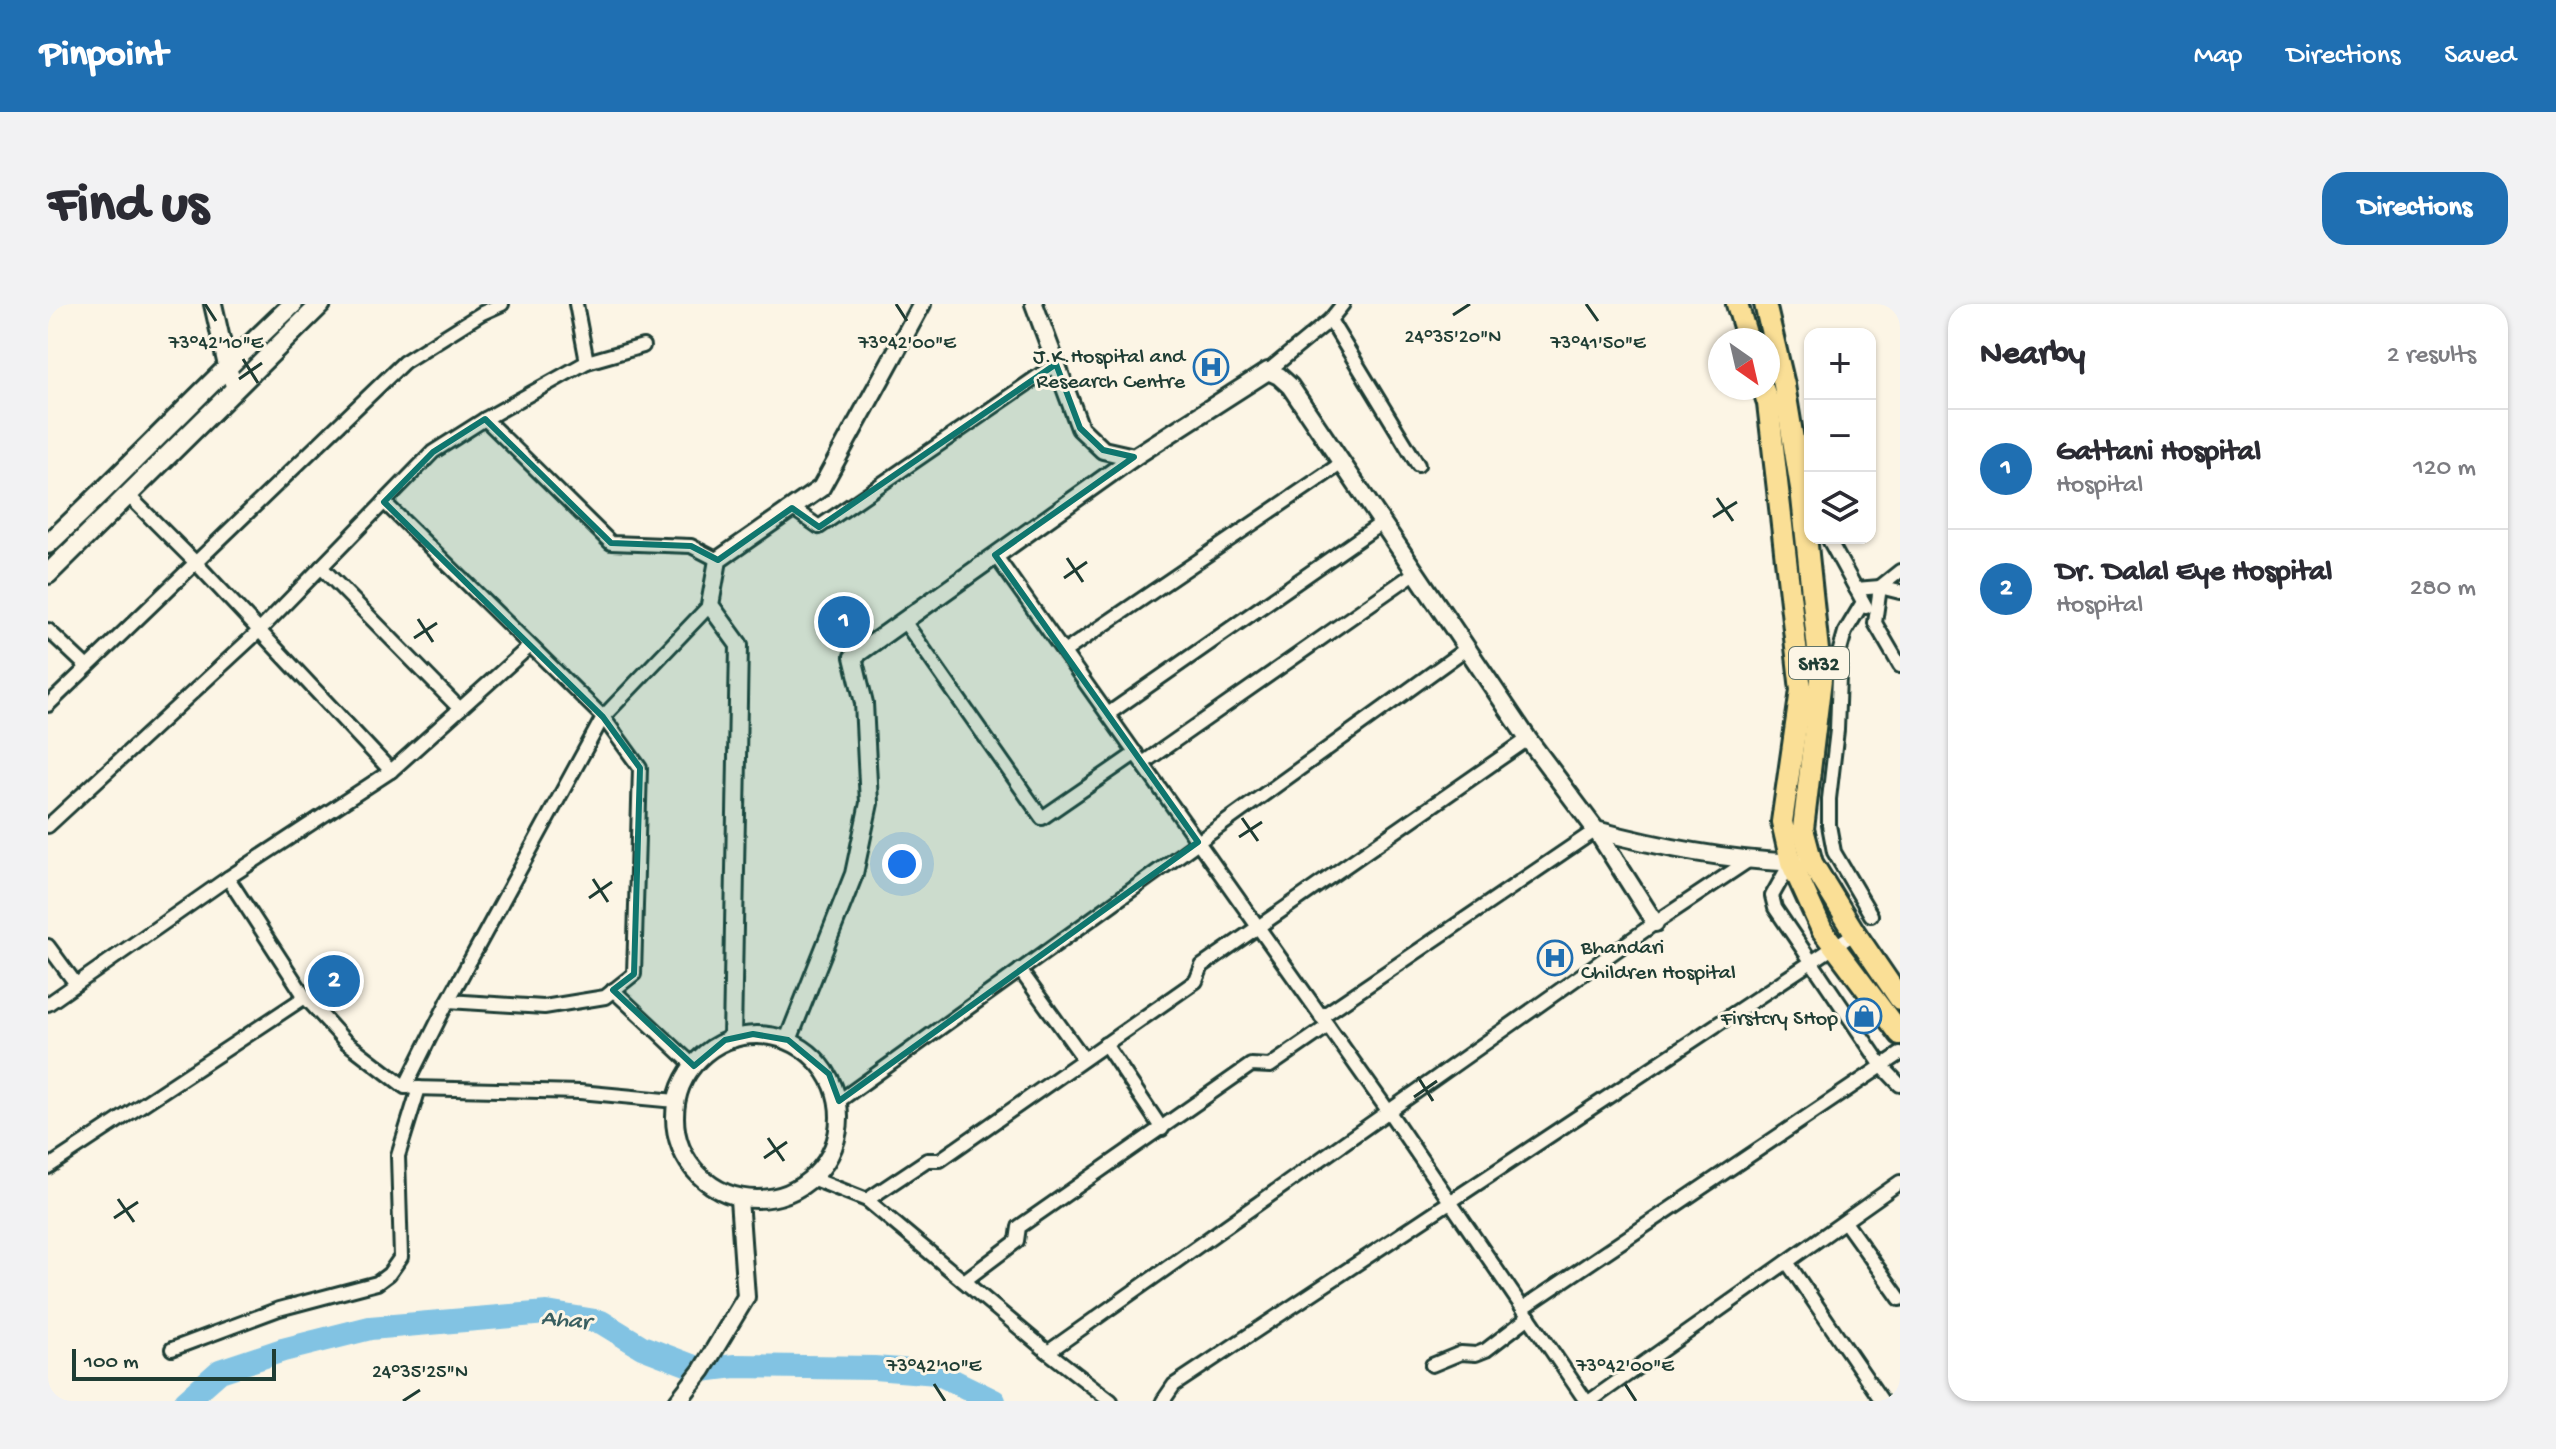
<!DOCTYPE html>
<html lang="en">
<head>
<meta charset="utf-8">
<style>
	:root { --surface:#fff; --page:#f2f2f3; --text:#2b2b33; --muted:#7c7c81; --line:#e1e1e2; --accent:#1f6fb2 }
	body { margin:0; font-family:"Gochi Hand",sans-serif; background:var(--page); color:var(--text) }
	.controls { position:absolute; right:24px; top:24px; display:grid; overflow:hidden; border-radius:16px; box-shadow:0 2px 6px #0004 }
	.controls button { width:72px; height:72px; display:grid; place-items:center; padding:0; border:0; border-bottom:2px solid var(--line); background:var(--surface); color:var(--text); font:40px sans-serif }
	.compass { position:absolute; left:1660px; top:24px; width:72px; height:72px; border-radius:50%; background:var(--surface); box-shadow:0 2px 6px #0004; rotate:146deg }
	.scale { position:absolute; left:24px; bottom:20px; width:204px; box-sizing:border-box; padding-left:8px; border:4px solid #1f3d34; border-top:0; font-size:22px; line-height:28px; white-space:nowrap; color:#1f3d34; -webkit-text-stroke:6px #fcf5e5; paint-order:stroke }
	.you { position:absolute; left:854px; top:560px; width:28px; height:28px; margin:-20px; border:6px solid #fff; border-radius:50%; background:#1a73e8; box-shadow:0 0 0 12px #1a73e833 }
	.badge { display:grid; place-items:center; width:52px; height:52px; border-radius:50%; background:var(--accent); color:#fff; font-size:26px; font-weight:700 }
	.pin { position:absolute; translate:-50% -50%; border:4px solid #fff; box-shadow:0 2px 8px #0006 }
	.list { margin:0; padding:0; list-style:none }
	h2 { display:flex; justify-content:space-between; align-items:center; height:104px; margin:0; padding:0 32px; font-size:34px }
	h2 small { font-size:26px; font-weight:400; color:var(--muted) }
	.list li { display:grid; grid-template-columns:52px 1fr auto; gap:24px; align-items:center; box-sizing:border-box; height:120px; padding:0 32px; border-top:2px solid var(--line) }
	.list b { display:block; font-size:30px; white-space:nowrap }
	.list p { margin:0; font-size:26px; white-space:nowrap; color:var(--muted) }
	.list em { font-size:26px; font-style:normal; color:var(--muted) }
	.icon { flex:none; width:44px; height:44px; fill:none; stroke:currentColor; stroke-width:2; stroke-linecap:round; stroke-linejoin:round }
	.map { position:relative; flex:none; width:1852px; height:1097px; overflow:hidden; border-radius:24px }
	header { display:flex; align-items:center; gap:48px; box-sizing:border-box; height:112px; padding:0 40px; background:var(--accent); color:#fff }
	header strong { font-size:38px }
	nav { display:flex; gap:44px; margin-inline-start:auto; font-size:28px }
	.intro { display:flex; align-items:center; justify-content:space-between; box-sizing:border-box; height:192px; padding:0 48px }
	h1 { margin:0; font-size:56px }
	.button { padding:20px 36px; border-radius:24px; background:var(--accent); color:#fff; font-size:28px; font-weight:700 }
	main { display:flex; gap:48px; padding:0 48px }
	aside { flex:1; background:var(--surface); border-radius:24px; box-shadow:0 2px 6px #0004 }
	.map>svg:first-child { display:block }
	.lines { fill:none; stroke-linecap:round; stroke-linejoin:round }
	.river { stroke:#82c3e3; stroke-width:24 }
	.minor-casing { stroke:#1f3d34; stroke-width:18 }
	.tertiary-casing { stroke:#1f3d34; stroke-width:22 }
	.secondary-casing { stroke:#1f3d34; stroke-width:24 }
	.primary-casing { stroke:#1f3d34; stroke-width:26 }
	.minor { stroke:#fcf5e5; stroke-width:12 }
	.tertiary { stroke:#fcf5e5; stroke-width:16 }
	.secondary { stroke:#fcf5e5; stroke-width:18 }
	.primary { stroke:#fadf96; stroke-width:20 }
	.marked { fill:#0f766e; fill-opacity:0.2; stroke:#0f766e; stroke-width:6; stroke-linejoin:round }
	.ticks { fill:none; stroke:#1f3d34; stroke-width:3 }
	.labels { text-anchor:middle; stroke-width:6; stroke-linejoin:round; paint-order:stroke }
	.shield { fill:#fcf5e5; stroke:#617469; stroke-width:2 }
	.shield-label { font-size:20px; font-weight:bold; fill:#1f3d34 }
	.poi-label { font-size:22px; fill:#1f3d34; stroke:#fcf5e5; text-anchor:end }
	.water-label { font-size:24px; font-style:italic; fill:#385e60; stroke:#fcf5e5 }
	.ticks-label { font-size:20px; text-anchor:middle; fill:#1f3d34; stroke:#fcf5e5; stroke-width:6; stroke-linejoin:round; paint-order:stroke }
</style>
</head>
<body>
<header>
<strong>Pinpoint</strong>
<nav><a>Map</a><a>Directions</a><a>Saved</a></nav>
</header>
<div class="intro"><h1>Find us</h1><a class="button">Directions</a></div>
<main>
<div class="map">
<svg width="1852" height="1097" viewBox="0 0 1852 1097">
	<rect width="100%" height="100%" fill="#fcf5e5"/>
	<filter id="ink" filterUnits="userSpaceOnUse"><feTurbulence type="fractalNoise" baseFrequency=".0125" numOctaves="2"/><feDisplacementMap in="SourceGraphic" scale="16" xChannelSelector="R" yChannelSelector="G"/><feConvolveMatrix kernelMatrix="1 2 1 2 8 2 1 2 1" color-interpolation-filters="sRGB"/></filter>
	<g filter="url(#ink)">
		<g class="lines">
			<!-- river -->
			<path class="river" d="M138,1097L172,1067L235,1046L322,1024L499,1009L553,1018L594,1043L654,1066L687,1062L826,1064L889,1069L946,1097"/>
			<!-- minor casing -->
			<g class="minor-casing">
				<g id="minor">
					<path d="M1282,16L1295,0"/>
					<path d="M539,58L595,42"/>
					<path d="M1220,67L1282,16L1370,161"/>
					<path d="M437,115L563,239L643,242L670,256"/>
					<path d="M81,192L147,258L343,467L180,574L257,693L297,737L357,783L400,697L555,413L662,301"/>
					<path d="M336,198L555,413L592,464L586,670L557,693L496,703L400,697"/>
					<path d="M744,204L771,223L1008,60"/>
					<path d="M1780,234L1818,303"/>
					<path d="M947,251L1341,808L1538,1097"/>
					<path d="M273,263L412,405"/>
					<path d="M1852,267L1832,283L1827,319L1852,362"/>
					<path d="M1808,285L1832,283L1852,288"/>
					<path d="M1815,298L1797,328L1792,346L1789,426L1781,495V521L1786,548L1823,611"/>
					<path d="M856,317L994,514L1088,449"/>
					<path d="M0,326L39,363"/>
					<path d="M1016,348L1294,159"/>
					<path d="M0,401L356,58L434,9L454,0"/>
					<path d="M1060,410L1335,218"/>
					<path d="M1095,459L1368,268"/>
					<path d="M343,467L482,342"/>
					<path d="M0,522L211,327L385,148L437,115L539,58L528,0"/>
					<path d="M1743,558L1724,592L1727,604L1834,762L1852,781"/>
					<path d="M0,642L28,680"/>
					<path d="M972,666L1036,755"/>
					<path d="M565,686L646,762"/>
					<path d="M0,700L180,574"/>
					<path d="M1273,713L1548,526"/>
					<path d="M1057,740L1114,825"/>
					<path d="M364,784L532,788L628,797"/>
					<path d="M791,797L1419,344"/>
					<path d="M0,863L257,693"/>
					<path d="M763,874L819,896L1000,1048L1063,1097"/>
					<path d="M819,896L879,856H892L1148,677L1154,662L1480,435"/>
					<path d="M1797,918L1852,995"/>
					<path d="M1739,958L1834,1097"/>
					<path d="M916,977L969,937L971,923L1203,761L1222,762L1280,722"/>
					<path d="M1475,1004L1852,750"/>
					<path d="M124,1045L231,1005L329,979L341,970L353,953L350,852L371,784"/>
					<path d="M1000,1048L1607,619L1703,555"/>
					<path d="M1384,1061L1413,1049L1428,1050L1438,1046L1481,1013"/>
					<path d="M1115,1097L1126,1081L1807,629"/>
					<path d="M1542,1097L1852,878"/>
				</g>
			</g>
			<!-- tertiary casing -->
			<g class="tertiary-casing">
				<g id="tertiary">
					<path d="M165,0L179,62L187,84"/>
					<path d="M986,0L1032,124L1055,146L1086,153L1220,67L1231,72L1242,82L1480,435L1548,526C1614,544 1685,557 1754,559"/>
					<path d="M1548,526L1607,619"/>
					<circle cx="709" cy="813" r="82"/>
					<path d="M684,735L691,341L662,301L670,256L773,184L874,0"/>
					<path d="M740,736L806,570L821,499L816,399L805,353L1086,153"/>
					<path d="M630,1097L654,1066L698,993L691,895"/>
				</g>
			</g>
			<!-- secondary casing -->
			<g class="secondary-casing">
				<g id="secondary">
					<path d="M0,240C83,162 162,78 245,0"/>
					<path d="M0,270L273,0"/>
				</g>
			</g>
			<!-- primary casing -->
			<g class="primary-casing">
				<g id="primary">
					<path d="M1689,0L1700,36"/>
					<path d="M1717,0L1736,81L1753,184L1773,375L1755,525L1764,559L1807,629L1852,695"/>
					<path d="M1715,84L1720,99L1753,386L1734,518L1743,558L1774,626L1852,730"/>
				</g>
			</g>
			<!-- minor -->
			<use href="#minor" class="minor"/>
			<!-- tertiary -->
			<use href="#tertiary" class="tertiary"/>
			<!-- secondary -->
			<use href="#secondary" class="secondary"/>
			<!-- primary -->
			<use href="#primary" class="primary"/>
		</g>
	</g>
	<!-- marked area -->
	<path class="marked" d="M1008,60L1032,124L1055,146L1086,153L947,251L1150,538L791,797L781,770L740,736L705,730L677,736L646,762L565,686L586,670L592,464L555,413L336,198L385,148L437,115L563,239L643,242L670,256L744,204L771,223Z"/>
	<!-- ticks -->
	<path class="ticks" d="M157,0L168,17M848,0L859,17M1538,0L1550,17M1405,11L1422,0M195,55L210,79M191,75L214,59M1669,194L1685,217M1665,213L1689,198M1019,254L1035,278M1016,274L1039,258M370,315L385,338M366,334L389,319M1194,514L1210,537M1191,533L1214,518M545,575L560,598M541,594L564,578M1370,773L1385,797M1366,793L1389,777M720,834L736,857M716,854L739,838M70,895L86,918M66,914L90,898M886,1080L897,1097M1577,1080L1588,1097M355,1097L372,1086"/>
	<!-- icons -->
	<defs>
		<g id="hospital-ring" transform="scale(1.8)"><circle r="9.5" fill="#fcf5e5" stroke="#1f6fb2" stroke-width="1.5"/><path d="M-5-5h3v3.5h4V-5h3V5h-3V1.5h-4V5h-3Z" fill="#1f6fb2"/></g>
		<g id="shop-ring" transform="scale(1.8)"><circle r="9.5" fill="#fcf5e5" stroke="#1f6fb2" stroke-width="1.5"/><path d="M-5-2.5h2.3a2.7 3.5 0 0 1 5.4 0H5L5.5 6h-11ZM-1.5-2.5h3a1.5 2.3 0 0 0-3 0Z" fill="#1f6fb2"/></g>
	</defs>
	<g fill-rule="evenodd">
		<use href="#hospital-ring" x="1163" y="63"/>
		<use href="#hospital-ring" x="1507" y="654"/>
		<use href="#shop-ring" x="1816" y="712"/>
	</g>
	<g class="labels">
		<!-- shield labels -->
		<rect class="shield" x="1741" y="343" width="60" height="32" rx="6"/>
		<g class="shield-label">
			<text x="1771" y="366">SH32</text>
		</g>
		<!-- poi labels -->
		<g class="poi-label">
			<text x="1137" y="58">J.K.Hospital and<tspan x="1137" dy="25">Research Centre</tspan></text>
			<text x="1533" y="649" text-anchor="start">Bhandari<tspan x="1533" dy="25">Children Hospital</tspan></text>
			<text x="1790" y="720">Firstcry SHop</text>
		</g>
		<!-- water labels -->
		<g class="water-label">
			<text transform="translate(518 1014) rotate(6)" y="8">Ahar</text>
		</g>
	</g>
	<g class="ticks-label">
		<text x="1405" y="38">24°35'20"N</text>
		<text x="1550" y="44">73°41'50"E</text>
		<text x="859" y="44">73°42'00"E</text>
		<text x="168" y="44">73°42'10"E</text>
		<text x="886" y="1067">73°42'10"E</text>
		<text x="1577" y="1067">73°42'00"E</text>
		<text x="372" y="1073">24°35'25"N</text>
	</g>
</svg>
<div class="controls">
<button>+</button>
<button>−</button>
<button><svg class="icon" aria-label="layers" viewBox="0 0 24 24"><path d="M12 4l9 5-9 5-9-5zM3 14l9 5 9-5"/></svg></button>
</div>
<svg class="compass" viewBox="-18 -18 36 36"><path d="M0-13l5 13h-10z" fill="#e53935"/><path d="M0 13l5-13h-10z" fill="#7c7c81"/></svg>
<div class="scale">100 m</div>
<div class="you"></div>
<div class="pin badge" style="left:796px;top:318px">1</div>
<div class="pin badge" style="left:286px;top:677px">2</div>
</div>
<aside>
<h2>Nearby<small>2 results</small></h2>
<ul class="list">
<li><span class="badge">1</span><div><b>Gattani Hospital</b><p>Hospital</p></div><em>120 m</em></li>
<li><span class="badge">2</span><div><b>Dr. Dalal Eye Hospital</b><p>Hospital</p></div><em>280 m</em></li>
</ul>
</aside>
</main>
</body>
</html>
